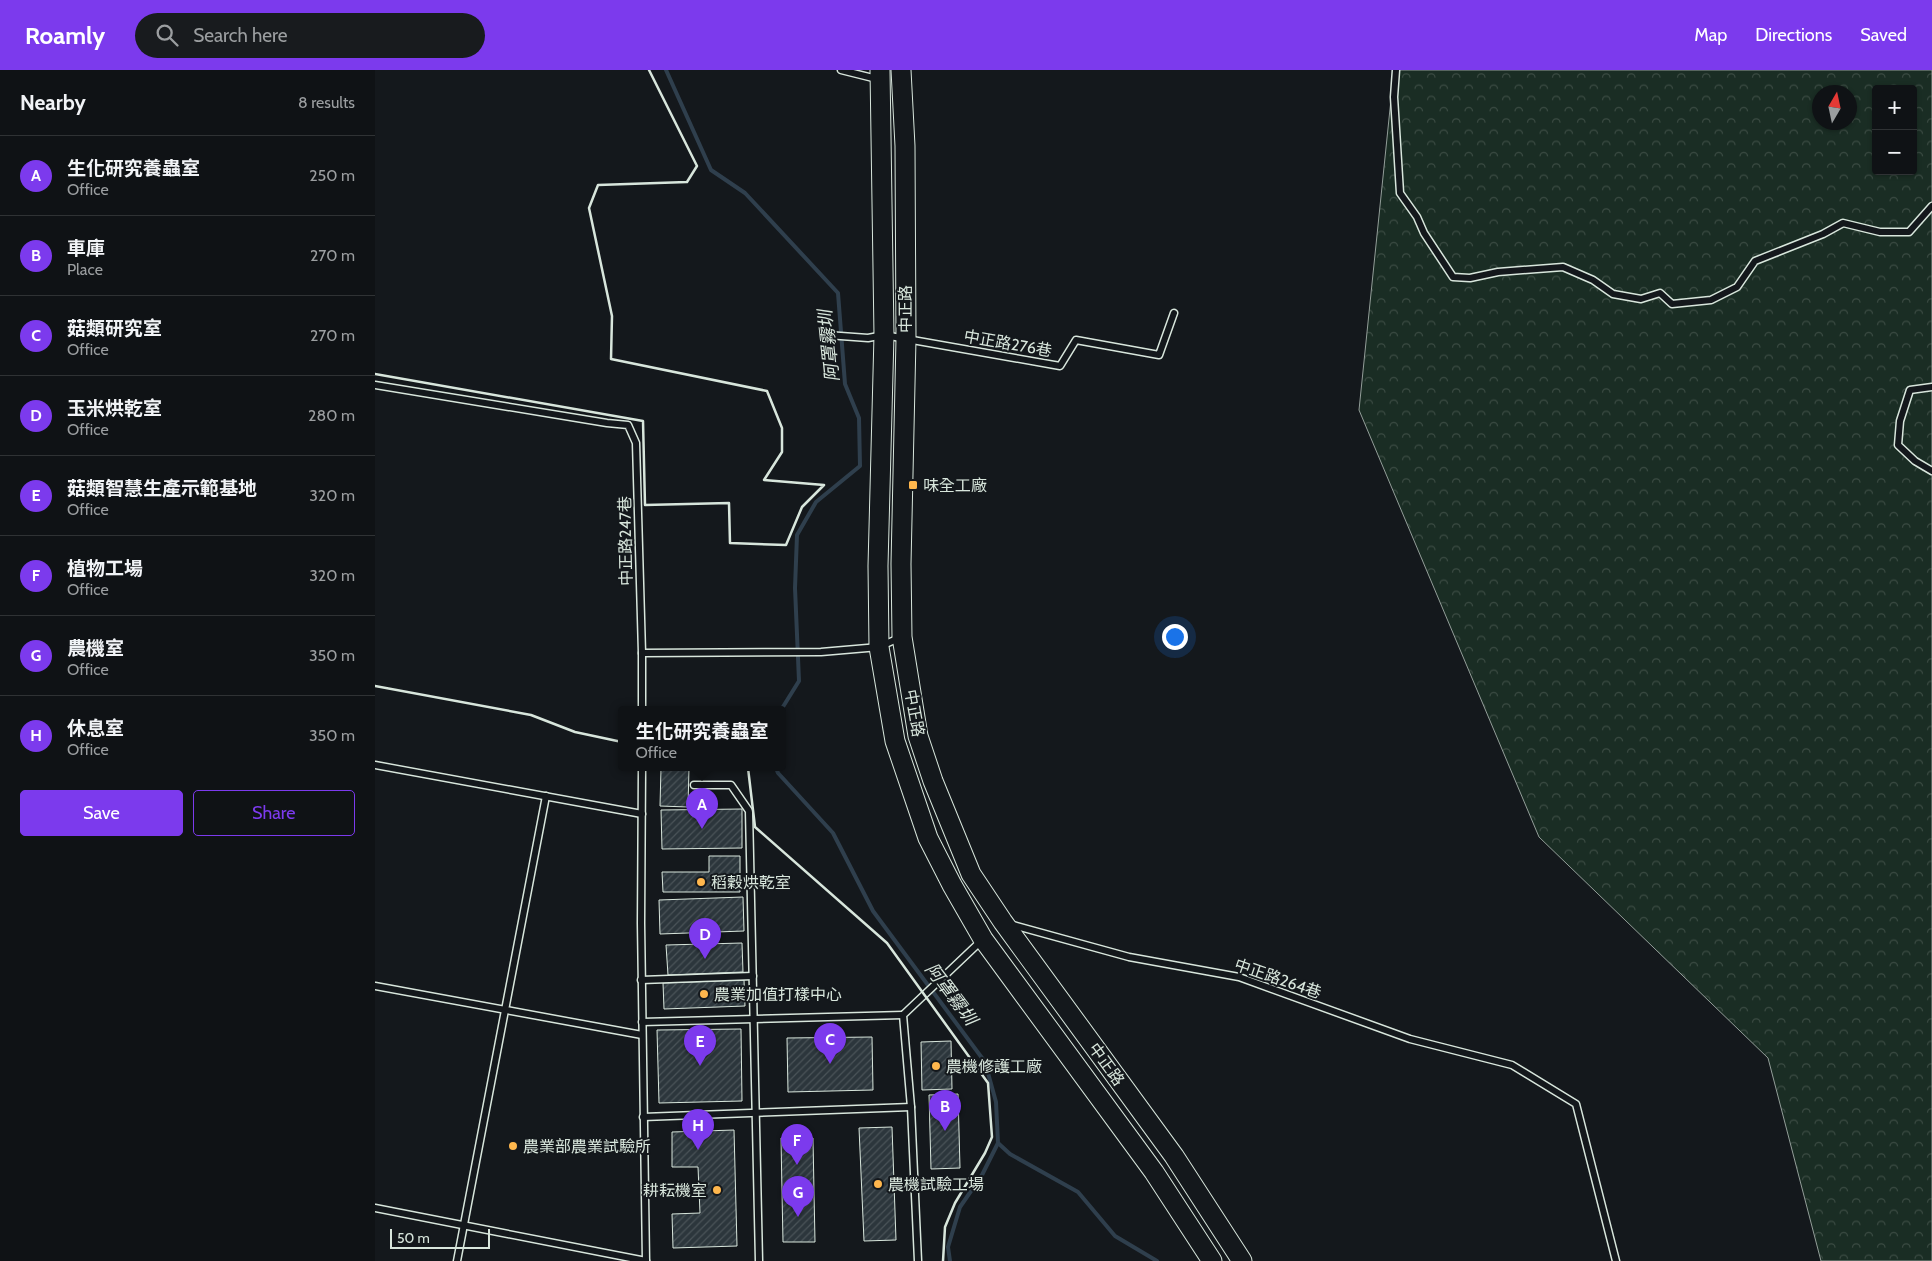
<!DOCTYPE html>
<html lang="en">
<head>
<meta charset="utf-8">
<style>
	:root { --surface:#0f1215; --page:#181b1e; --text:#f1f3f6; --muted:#9b9ea0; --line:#2f3234; --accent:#7c3aed }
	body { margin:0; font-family:Cabin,"Noto Sans TC",sans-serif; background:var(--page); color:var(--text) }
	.controls { position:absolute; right:15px; top:15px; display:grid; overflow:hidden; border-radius:5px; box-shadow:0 1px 4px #0004 }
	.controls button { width:45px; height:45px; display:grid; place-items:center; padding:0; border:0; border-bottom:1px solid var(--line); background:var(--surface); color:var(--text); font:25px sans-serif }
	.compass { position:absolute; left:1437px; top:15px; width:45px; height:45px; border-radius:50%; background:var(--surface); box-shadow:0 1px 4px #0004; rotate:9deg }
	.scale { position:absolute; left:15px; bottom:12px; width:100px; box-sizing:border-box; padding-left:5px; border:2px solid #d8e6dc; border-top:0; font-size:14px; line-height:18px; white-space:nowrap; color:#d8e6dc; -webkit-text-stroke:4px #14181c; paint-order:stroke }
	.you { position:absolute; left:799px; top:566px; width:18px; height:18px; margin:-12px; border:4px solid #fff; border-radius:50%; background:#1a73e8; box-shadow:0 0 0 8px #1a73e833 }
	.badge { display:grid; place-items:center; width:32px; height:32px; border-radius:50%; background:var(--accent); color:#fff; font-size:16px; font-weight:700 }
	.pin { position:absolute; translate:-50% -41px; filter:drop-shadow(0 1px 2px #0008) }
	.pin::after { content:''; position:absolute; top:26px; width:18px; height:15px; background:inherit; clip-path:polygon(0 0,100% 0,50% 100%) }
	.popup { position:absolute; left:243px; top:636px; width:168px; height:65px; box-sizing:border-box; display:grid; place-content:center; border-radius:5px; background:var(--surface); filter:drop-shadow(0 1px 4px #0005); font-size:16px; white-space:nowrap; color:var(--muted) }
	.popup b { font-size:19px; color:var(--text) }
	.popup::after { content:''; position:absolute; left:50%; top:100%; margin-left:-10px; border:10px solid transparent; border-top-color:var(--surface) }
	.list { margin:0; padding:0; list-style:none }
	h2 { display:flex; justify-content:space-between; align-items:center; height:65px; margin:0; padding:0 20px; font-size:21px }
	h2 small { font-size:16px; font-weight:400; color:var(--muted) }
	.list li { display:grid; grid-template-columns:32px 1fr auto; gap:15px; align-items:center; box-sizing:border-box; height:80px; padding:0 20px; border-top:1px solid var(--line) }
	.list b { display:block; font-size:19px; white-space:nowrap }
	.list p { margin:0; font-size:16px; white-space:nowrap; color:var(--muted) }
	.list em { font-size:16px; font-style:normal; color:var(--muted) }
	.actions { display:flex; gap:10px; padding:15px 20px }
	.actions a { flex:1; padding:11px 0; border:1px solid var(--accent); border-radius:5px; text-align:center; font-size:18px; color:var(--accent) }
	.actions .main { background:var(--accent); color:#fff }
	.icon { flex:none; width:28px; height:28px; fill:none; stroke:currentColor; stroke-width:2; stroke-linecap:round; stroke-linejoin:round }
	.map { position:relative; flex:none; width:1557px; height:1191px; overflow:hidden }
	header { display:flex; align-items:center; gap:30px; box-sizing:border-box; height:70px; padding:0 25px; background:var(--accent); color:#fff }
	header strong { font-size:24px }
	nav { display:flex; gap:28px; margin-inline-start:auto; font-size:18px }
	.search { width:350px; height:45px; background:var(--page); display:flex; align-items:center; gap:12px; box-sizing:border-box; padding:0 18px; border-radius:28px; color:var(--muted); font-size:19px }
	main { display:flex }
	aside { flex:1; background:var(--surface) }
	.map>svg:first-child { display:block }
	.forest { fill:url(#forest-crowns); stroke:#939e99; fill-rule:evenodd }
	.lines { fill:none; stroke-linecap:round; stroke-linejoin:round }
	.stream { stroke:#2f3f4d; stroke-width:4 }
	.building { fill:url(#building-hatch); stroke:#d8e6dc }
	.lane-casing { stroke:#d8e6dc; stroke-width:9 }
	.primary-casing { stroke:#d8e6dc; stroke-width:21 }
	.lane { stroke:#14181c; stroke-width:6 }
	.primary { stroke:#14181c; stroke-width:19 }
	.wall { stroke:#d8e6dc; stroke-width:2.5 }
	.poi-dot { fill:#ffb74d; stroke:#14181c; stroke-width:2 }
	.labels { text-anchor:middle; stroke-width:4; stroke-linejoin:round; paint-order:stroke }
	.street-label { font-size:16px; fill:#d8e6dc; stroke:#14181c }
	.poi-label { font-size:16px; fill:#d8e6dc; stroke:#14181c; text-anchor:start }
	.water-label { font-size:18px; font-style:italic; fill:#d8e6dc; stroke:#14181c }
</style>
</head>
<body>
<header>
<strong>Roamly</strong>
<div class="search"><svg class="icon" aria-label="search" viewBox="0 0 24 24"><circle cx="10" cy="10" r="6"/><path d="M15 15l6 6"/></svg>Search here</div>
<nav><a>Map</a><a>Directions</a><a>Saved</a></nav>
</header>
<main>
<aside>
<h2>Nearby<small>8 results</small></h2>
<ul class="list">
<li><span class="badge">A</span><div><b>生化研究養蟲室</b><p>Office</p></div><em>250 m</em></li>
<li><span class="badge">B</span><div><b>車庫</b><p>Place</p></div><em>270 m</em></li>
<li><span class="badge">C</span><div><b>菇類研究室</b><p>Office</p></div><em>270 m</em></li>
<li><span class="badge">D</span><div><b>玉米烘乾室</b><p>Office</p></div><em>280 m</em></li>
<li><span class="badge">E</span><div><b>菇類智慧生產示範基地</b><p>Office</p></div><em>320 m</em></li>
<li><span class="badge">F</span><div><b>植物工場</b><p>Office</p></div><em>320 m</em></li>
<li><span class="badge">G</span><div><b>農機室</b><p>Office</p></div><em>350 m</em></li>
<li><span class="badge">H</span><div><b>休息室</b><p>Office</p></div><em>350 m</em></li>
</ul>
<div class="actions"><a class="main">Save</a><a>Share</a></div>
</aside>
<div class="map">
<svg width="1557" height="1191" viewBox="0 0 1557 1191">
	<defs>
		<pattern id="forest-crowns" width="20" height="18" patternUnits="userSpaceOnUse" patternTransform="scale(1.25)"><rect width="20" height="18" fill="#1a2d24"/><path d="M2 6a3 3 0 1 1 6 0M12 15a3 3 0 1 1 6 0" fill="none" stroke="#3b4b43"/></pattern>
		<pattern id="building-hatch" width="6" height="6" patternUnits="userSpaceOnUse" patternTransform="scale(1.25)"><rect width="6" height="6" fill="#2c363c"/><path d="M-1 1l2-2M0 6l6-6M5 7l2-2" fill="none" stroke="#4a5358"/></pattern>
	</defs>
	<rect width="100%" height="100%" fill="#14181c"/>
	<!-- forest -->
	<path class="forest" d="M1019,0H1557V1191H1446L1393,988L1164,767L984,340ZM1501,19H1538V101H1501ZM1444,22H1474V52H1444Z"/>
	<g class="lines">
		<!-- stream -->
		<g class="stream">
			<path d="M291,0L336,100L370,123L463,223L470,314L484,348L485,396L441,432L422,465L420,518L424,611L406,640"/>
			<path d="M401,698L403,703L458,763L498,841L610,992L621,1032L623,1073L607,1105L585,1137L573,1177L575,1191"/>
			<path d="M623,1073L635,1084L703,1122L740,1166L782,1191"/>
		</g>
	</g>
	<!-- building -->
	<g class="building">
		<path d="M286,698H314L313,737L285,736Z"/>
		<path d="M367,739V778L287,779L286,740Z"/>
		<path d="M334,786H365V822H288L287,802H334Z"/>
		<path d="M368,827L369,861L285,864L284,830Z"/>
		<path d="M367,873L368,902L293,905L291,875Z"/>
		<path d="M369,910L370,936L289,939L288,913Z"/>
		<path d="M366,959L367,1031L284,1033L282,960Z"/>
		<path d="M497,967L498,1020L413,1022L412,968Z"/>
		<path d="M576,971L577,1019L547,1020L546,972Z"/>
		<path d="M583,1024L585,1098L556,1099L554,1025Z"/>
		<path d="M517,1057L521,1170L489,1171L484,1058Z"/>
		<path d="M359,1060L362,1176L298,1178L297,1144L325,1143L323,1097H297V1062Z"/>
		<path d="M406,1068H438L439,1122L407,1123Z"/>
		<path d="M439,1122L440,1172H408L407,1123Z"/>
	</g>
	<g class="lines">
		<!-- lane casing -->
		<g class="lane-casing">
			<g id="lane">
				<path d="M466,0L502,9"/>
				<path d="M1021,0L1019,27L1025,123L1042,147L1049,163L1078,207L1095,208L1123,202L1188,197L1218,210L1238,224L1266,229L1285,223L1297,234L1336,230L1362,217L1380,191L1448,164L1468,153L1505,162H1534L1557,136"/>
				<path d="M452,265L493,268L509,265L685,296L701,270L784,285L799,243"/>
				<path d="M0,315L232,353L253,355L261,373L267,583L446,582L504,577L524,568"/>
				<path d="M1557,317L1535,320L1525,351L1523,375L1540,391L1557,401"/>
				<path d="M267,583V640"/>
				<path d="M0,695L267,744"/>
				<path d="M267,698L266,853L271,1191"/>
				<path d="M319,715H356L374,741L384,1191"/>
				<path d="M634,854L754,887L864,907L1035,969L1137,995L1201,1034L1241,1191"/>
				<path d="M266,910L378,906"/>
				<path d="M0,916L267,965"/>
				<path d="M267,952L528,945"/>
				<path d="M268,1047L536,1037"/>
				<path d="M0,1138L271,1191"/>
				<path d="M82,1191L171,726"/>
				<path d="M543,1191L536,1037L528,945L606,871"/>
			</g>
		</g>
		<!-- primary casing -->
		<g class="primary-casing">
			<g id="primary">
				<path d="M505,0L509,265L503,496L504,577L520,671L553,768L577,815L608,869L779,1102L837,1191"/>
				<path d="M526,0L530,76L531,269L526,494L527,567L543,666L558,711L596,804L628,852L799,1086L867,1191"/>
			</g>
		</g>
		<!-- lane -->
		<use href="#lane" class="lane"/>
		<!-- primary -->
		<use href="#primary" class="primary"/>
		<!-- wall -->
		<g class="wall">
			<path d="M0,304L268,351L270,435L354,433L355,473L411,475L427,437L449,415L389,410L407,382V358L392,321L236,289L237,246L214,138L223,115L312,112L322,96L274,0"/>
			<path d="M0,616L156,645L200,662L247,672"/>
			<path d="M373,698L380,757L512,873L613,1013L617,1067L610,1083L580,1133L570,1157L568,1191"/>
		</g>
	</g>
	<!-- markers -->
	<g class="poi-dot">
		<rect x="533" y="410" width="10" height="10" rx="2.5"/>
		<circle cx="326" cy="812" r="5"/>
		<circle cx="329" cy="924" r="5"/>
		<circle cx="561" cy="996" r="5"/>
		<circle cx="138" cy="1076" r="5"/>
		<circle cx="503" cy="1114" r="5"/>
		<circle cx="342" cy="1120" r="5"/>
	</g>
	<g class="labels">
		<!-- street labels -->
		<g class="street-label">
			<text transform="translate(530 239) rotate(-90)" y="6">中正路</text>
			<text transform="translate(633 273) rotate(10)" y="6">中正路276巷</text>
			<text transform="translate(250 471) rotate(-91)" y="6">中正路247巷</text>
			<text transform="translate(540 643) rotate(80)" y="6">中正路</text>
			<text transform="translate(903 908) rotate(19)" y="6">中正路264巷</text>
			<text transform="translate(732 994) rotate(54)" y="6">中正路</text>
		</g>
		<!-- poi labels -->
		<g class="poi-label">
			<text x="548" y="421">味全工廠</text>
			<text x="336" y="818">稻穀烘乾室</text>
			<text x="339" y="930">農業加值打樣中心</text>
			<text x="571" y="1002">農機修護工廠</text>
			<text x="148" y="1082">農業部農業試驗所</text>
			<text x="513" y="1120">農機試驗工場</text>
			<text x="332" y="1126" text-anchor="end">耕耘機室</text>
		</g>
		<!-- water labels -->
		<g class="water-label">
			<text transform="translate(454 276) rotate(-96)" y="6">阿罩霧圳</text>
			<text transform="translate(576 924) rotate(53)" y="6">阿罩霧圳</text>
		</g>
	</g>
</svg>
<div class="controls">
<button>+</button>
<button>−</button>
</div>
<svg class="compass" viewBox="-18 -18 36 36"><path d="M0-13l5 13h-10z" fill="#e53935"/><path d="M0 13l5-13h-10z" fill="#9b9ea0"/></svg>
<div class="scale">50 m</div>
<div class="you"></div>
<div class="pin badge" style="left:327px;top:759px">A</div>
<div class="popup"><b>生化研究養蟲室</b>Office</div>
<div class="pin badge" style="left:570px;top:1061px">B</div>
<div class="pin badge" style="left:455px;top:994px">C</div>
<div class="pin badge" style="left:330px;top:889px">D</div>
<div class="pin badge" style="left:325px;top:996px">E</div>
<div class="pin badge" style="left:422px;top:1095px">F</div>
<div class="pin badge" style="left:423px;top:1147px">G</div>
<div class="pin badge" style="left:323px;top:1080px">H</div>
</div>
</main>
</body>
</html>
